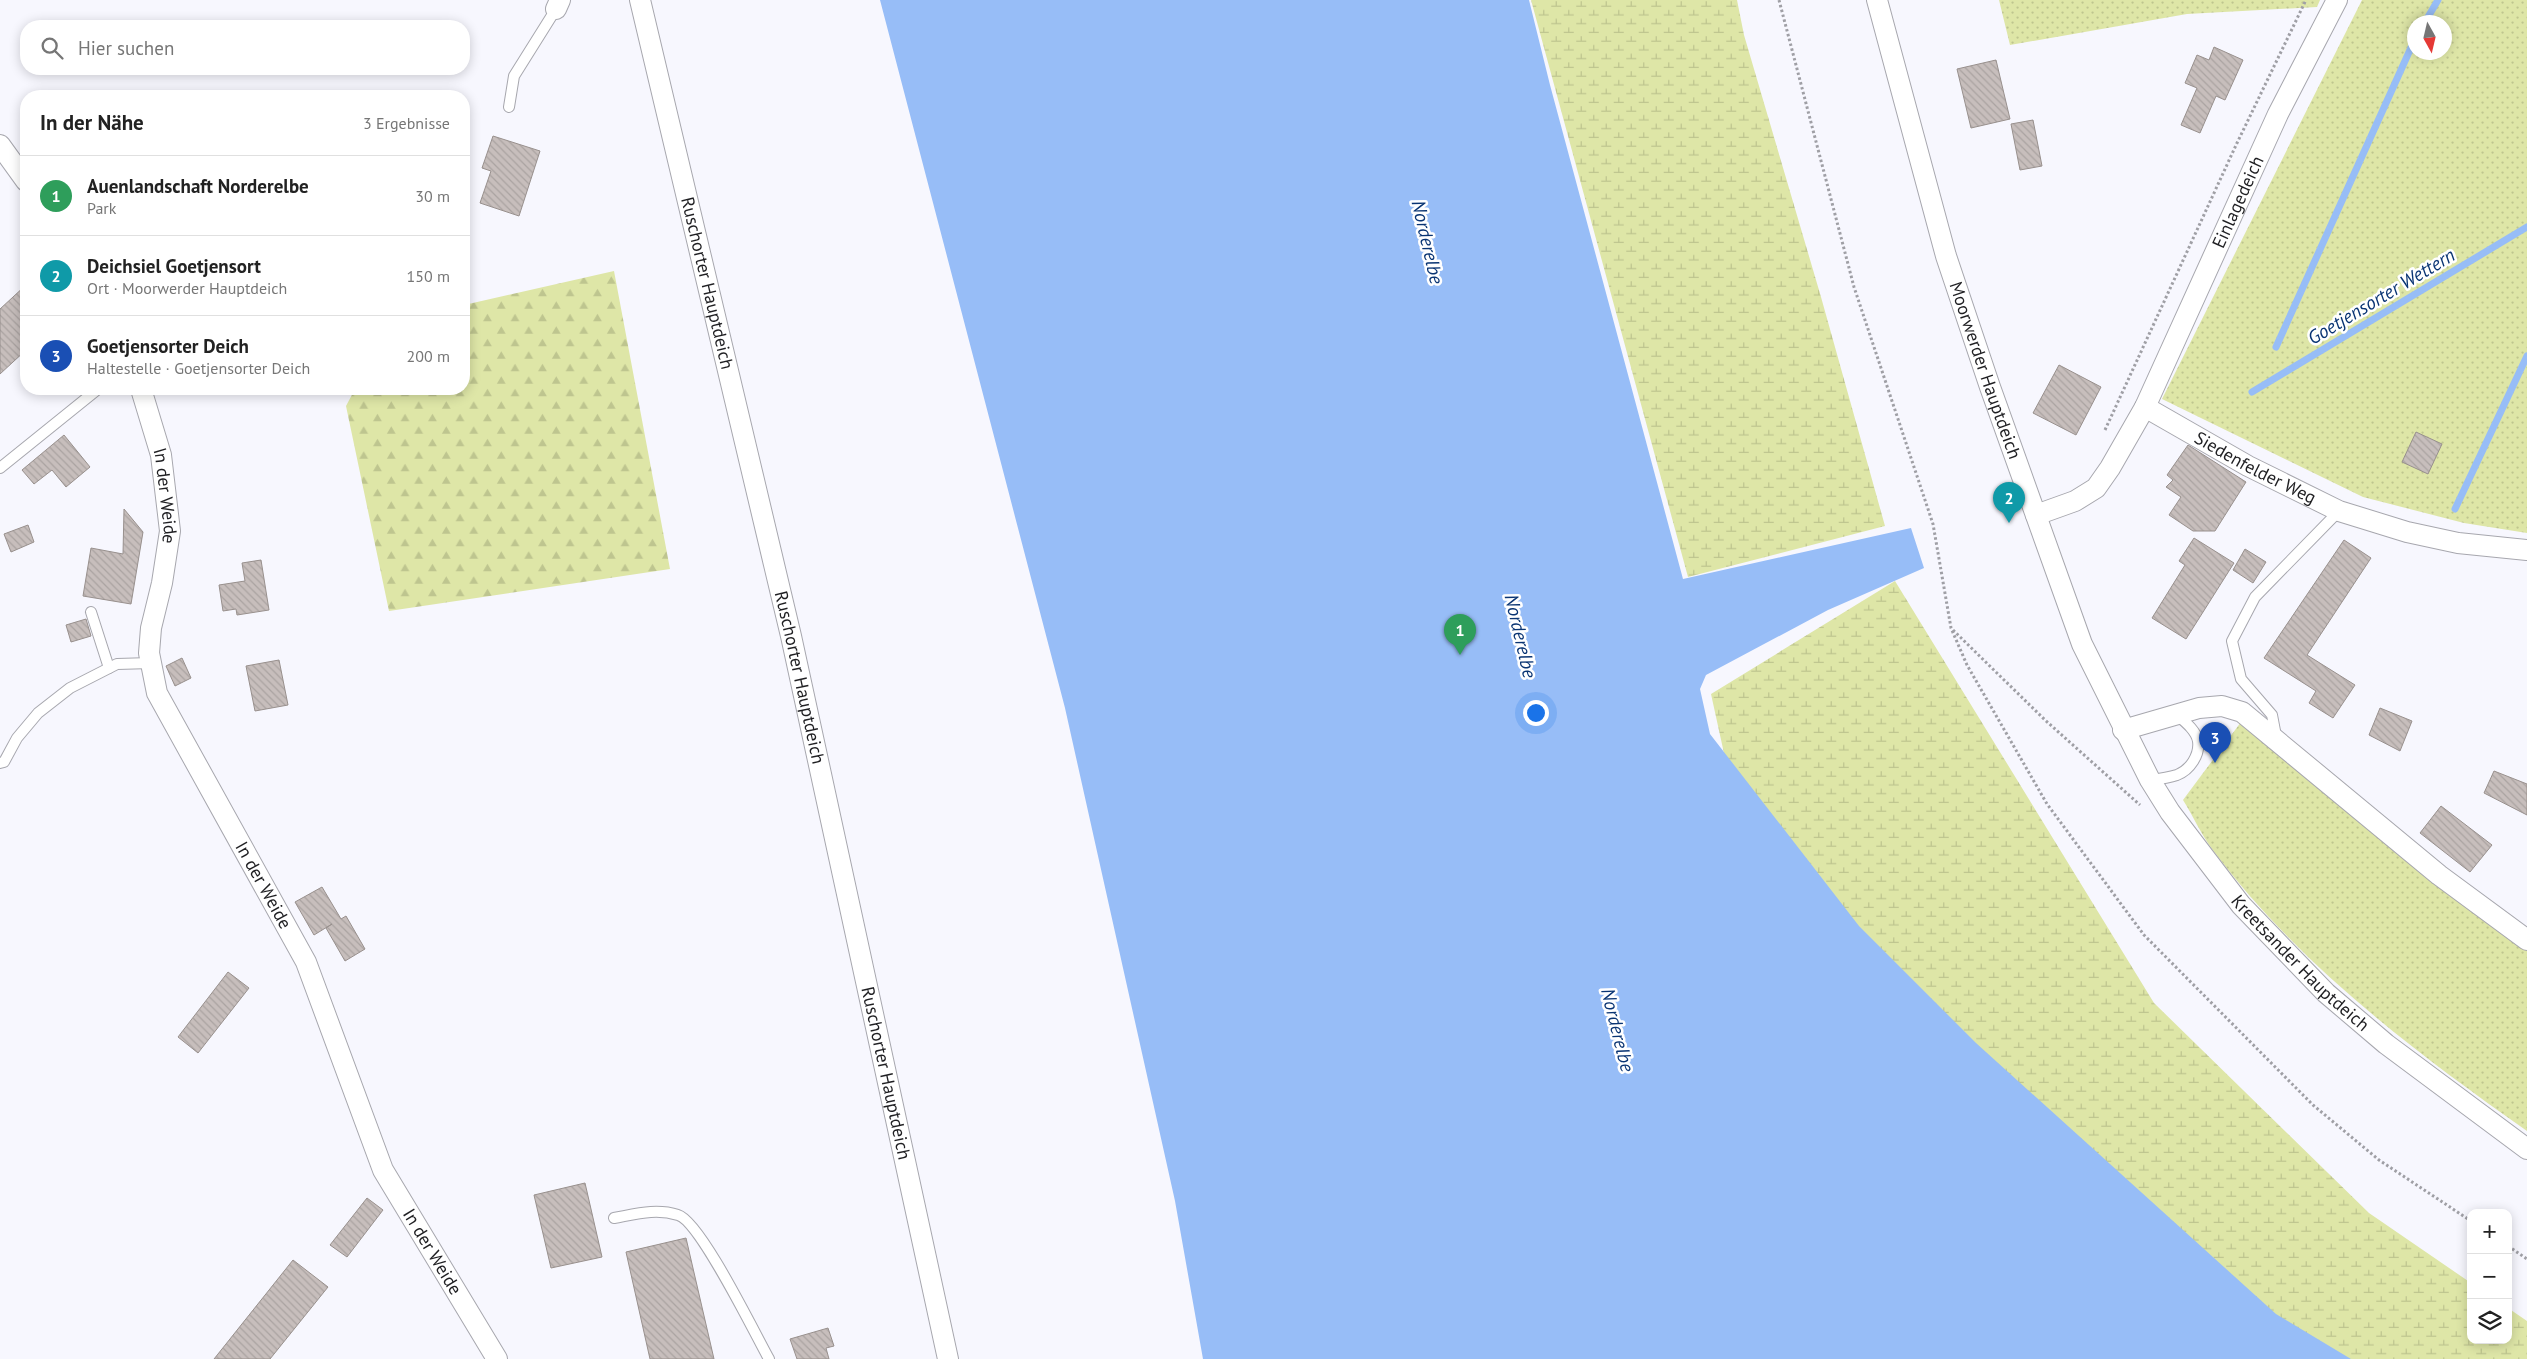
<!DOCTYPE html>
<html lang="de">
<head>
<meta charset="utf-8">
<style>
	:root { --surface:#fff; --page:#f6f6f6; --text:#222; --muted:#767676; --line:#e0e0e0; --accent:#7f6900 }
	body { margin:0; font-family:"PT Sans",sans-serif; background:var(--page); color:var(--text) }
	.controls { position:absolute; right:15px; bottom:15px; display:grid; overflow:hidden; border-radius:10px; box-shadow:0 2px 12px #0003 }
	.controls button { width:45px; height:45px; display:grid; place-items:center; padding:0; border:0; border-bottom:1px solid var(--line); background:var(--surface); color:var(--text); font:25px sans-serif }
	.compass { position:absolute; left:2407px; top:15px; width:45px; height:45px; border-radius:50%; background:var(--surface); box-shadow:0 2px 12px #0003; rotate:172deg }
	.you { position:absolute; left:1535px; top:712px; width:18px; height:18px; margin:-12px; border:4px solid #fff; border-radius:50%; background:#1a73e8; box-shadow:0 0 0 8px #1a73e833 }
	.badge { display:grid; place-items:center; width:32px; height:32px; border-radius:50%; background:var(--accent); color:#fff; font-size:16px; font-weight:700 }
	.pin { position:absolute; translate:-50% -41px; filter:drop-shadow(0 1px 2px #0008) }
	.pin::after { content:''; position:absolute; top:26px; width:18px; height:15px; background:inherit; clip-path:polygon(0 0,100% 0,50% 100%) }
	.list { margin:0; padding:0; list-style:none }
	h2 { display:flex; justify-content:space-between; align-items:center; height:65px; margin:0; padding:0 20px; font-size:21px }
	h2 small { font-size:16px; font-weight:400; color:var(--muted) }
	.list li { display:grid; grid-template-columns:32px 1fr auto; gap:15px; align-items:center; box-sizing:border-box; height:80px; padding:0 20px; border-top:1px solid var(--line) }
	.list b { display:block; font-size:19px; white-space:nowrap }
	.list p { margin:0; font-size:16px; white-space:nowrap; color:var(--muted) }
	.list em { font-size:16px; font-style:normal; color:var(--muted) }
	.icon { flex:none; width:28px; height:28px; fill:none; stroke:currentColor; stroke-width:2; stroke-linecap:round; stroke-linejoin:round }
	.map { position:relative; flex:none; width:2527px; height:1359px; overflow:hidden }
	.search { position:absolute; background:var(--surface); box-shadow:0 2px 12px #0003; left:20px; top:20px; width:450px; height:55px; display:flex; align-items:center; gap:12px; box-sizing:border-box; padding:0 18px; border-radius:20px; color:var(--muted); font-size:19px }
	.panel { position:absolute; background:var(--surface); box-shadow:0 2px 12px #0003; left:20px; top:90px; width:450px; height:305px; border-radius:20px }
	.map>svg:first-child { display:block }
	.grass { fill:url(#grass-dots); fill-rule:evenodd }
	.forest { fill:url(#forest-firs) }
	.wetland { fill:url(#wetland-marsh) }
	.water { fill:#97bdf7 }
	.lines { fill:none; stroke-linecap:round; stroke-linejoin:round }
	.stream { stroke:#97bdf7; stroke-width:7 }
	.building { fill:url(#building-back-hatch); stroke:#98908d }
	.service-casing { stroke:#a7a7ae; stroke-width:12 }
	.minor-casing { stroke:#a7a7ae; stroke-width:22 }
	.path { stroke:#9f9fa5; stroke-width:3; stroke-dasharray:2.5 2.5; stroke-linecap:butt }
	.service { stroke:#fff; stroke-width:10 }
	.minor { stroke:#fff; stroke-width:20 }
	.labels { text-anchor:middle; stroke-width:5; stroke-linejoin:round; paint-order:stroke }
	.street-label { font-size:18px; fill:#1f1f22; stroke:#fff }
	.water-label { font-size:19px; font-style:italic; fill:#093473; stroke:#fff }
</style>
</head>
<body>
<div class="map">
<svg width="2527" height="1359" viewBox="0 0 2527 1359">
	<defs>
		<pattern id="grass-dots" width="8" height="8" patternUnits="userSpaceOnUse" patternTransform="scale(1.25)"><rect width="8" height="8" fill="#dee6a7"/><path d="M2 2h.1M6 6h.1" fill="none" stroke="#bec58f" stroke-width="1.8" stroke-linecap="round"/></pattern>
		<pattern id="forest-firs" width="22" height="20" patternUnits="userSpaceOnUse" patternTransform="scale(1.25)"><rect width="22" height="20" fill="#dee6a7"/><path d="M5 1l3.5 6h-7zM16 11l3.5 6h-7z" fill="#bec58f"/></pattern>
		<pattern id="wetland-marsh" width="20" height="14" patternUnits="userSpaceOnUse" patternTransform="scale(1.25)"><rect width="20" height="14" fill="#dee6a7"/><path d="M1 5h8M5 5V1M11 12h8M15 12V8" fill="none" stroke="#bec58f"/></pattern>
		<pattern id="building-back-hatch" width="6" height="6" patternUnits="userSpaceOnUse" patternTransform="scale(1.25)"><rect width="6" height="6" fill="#c7bebc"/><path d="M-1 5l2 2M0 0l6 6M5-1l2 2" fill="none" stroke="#aaa3a1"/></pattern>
	</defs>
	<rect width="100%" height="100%" fill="#f7f7fe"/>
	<!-- grass -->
	<g class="grass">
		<path d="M1999,0H2320L2317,7L2187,14L2010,45Z"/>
		<path d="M2362,0H2527V533L2464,523L2363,497L2162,399ZM2414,22H2444V52H2414Z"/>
		<path d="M2241,722L2527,949V1131C2412,1050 2297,963 2212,849C2201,834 2193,816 2183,800Z"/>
	</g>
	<!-- forest -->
	<path class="forest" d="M614,271L670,569L389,611L346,406L355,389H464V305Z"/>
	<!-- wetland -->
	<g class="wetland">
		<path d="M1531,0H1737L1744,35L1821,297L1885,526L1688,577Z"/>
		<path d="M1895,581L2154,1003L2369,1213L2471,1283V1340H2508V1308L2527,1321V1359H2298L1745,849L1711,694Z"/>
	</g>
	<!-- water -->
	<path class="water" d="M880,0H1529L1550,85L1683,579L1911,528L1924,568L1828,610L1706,675L1700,689L1710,734L1859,926L1976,1043L2276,1314L2351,1359H1203L1175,1201L1065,708Z"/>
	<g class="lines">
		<!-- stream -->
		<g class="stream">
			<path d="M2425,22L2438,0"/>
			<path d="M2276,347L2414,41"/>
			<path d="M2252,392L2527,227"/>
			<path d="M2455,509L2527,356"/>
		</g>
	</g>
	<!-- building -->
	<g class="building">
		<path d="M2214,47L2243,60L2225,100L2216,96L2200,133L2181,125L2197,88L2185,83L2197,55L2209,60Z"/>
		<path d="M1996,60L2010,119L1971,128L1957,69Z"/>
		<path d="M2033,120L2042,166L2020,170L2011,124Z"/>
		<path d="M493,136L540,151L519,216L480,203L491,171L482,168Z"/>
		<path d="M26,285V350L0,374V309Z"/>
		<path d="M2059,365L2101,387L2076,435L2033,413Z"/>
		<path d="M2416,432L2442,444L2428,474L2402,462Z"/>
		<path d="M64,435L90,467L66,487L52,470L34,484L22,470Z"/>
		<path d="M2188,445L2246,482L2215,531H2193L2169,515L2181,497L2166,487L2173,480L2167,475Z"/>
		<path d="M124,509L143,532L131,604L83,596L91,548L123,554Z"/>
		<path d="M28,525L34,542L11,552L4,534Z"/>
		<path d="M2194,538L2234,563L2186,639L2152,618L2185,565L2179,561Z"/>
		<path d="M2344,540L2371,558L2307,655L2355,685L2333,718L2309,703L2316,691L2264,658Z"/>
		<path d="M2245,549L2266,562L2253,583L2233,570Z"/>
		<path d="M261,560L269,610L237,615L236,609L223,611L219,585L245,581L242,563Z"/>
		<path d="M86,619L91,636L71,642L66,625Z"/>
		<path d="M182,658L191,678L175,686L166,666Z"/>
		<path d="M279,660L288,705L255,711L246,666Z"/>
		<path d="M2380,708L2412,721L2400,751L2369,735Z"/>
		<path d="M2494,771L2527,784V815L2484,793Z"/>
		<path d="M2441,806L2492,845L2470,872L2420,833Z"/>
		<path d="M322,887L341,919L346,916L365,949L345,961L326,928L332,924L314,935L295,902Z"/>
		<path d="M228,972L249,988L198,1053L178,1037Z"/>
		<path d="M585,1183L602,1257L551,1268L534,1195Z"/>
		<path d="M367,1198L383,1210L347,1257L330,1245Z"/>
		<path d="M686,1238L714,1359H650L626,1252Z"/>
		<path d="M293,1260L328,1287L270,1359H214Z"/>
		<path d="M828,1328L834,1346L826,1348L829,1359H797L790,1339Z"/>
	</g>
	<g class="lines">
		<!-- service casing -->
		<g class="service-casing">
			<g id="service">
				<path d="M509,107L514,76L556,9"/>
				<path d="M0,468L98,389"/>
				<path d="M91,612L109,668"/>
				<path d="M2276,736L2272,715L2241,679L2232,641L2255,597L2339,511"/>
				<path d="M0,763L4,762L17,738L38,713L70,688L117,664L151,663"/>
				<path d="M2150,780C2159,779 2168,778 2177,775C2190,770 2200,755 2198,741C2196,730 2184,721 2176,714"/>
				<path d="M614,1218C636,1214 656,1208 678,1215C700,1221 755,1334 769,1359"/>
			</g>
		</g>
		<!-- minor casing -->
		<g class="minor-casing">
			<g id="minor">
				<path id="s1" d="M640,0L791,636L948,1359"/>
				<path id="s2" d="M1877,0L1946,256L1990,387L2082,644L2150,780L2170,812L2241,905L2326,993L2386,1044L2527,1149"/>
				<path d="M556,9L560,0"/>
				<path d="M0,145L26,181"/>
				<path id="s3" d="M141,389L161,455L170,531L162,583L151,628L149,653L157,693L306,962L383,1170L497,1359"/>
				<path id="s4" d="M2145,407L2248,466L2339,511L2407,532L2458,543L2527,550"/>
				<path id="s5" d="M2036,515L2075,501L2096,488L2110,468L2145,407L2278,114L2337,0"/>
				<path d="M2123,730L2199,708L2222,706L2242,712L2439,875L2527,940"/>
			</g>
		</g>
		<!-- path -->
		<g class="path">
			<path d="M1779,0L1854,287L1933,524L1951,628L1967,665L2047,804L2144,935L2313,1105L2379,1160L2471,1221"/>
			<path d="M2105,430L2237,143L2306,0"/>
			<path d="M1953,630L2045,720L2140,805"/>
			<path d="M2508,1246L2527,1259"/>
		</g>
		<!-- service -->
		<use href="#service" class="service"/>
		<!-- minor -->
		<use href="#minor" class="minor"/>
	</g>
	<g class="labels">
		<!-- street labels -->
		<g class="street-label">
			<text dy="6" stroke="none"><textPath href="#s5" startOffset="386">Einlagedeich</textPath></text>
			<text dy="6" stroke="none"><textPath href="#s1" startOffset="291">Ruschorter Hauptdeich</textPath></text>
			<text dy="6" stroke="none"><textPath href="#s2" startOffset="386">Moorwerder Hauptdeich</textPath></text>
			<text dy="6" stroke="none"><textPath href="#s4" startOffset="126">Siedenfelder Weg</textPath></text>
			<text dy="6" stroke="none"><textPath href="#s3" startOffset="110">In der Weide</textPath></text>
			<text dy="6" stroke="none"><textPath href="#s1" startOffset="696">Ruschorter Hauptdeich</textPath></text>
			<text dy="6" stroke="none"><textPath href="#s3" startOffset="530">In der Weide</textPath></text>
			<text dy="6" stroke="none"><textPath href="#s2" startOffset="1066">Kreetsander Hauptdeich</textPath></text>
			<text dy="6" stroke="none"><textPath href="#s1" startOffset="1101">Ruschorter Hauptdeich</textPath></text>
			<text dy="6" stroke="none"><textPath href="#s3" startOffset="935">In der Weide</textPath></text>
		</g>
		<!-- water labels -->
		<g class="water-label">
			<text transform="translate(1428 242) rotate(77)" y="7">Norderelbe</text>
			<text transform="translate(2381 296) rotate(-31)" y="7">Goetjensorter Wettern</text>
			<text transform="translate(1521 636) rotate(77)" y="7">Norderelbe</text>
			<text transform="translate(1618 1030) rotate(76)" y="7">Norderelbe</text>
		</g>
	</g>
</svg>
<div class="controls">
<button>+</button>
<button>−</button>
<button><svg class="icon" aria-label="layers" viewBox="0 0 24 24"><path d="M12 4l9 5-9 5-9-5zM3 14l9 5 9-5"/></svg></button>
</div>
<svg class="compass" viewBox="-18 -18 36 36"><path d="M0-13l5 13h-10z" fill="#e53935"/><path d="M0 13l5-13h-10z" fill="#767676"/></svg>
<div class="you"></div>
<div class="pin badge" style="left:1460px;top:655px;background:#2e9e5b">1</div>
<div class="pin badge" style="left:2009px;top:523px;background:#0f9aa8">2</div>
<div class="pin badge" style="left:2215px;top:763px;background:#1a4fb4">3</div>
<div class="search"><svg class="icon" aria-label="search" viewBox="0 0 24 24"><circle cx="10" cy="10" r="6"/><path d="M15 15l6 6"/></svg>Hier suchen</div>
<section class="panel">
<h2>In der Nähe<small>3 Ergebnisse</small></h2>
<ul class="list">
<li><span class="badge" style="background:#2e9e5b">1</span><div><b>Auenlandschaft Norderelbe</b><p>Park</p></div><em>30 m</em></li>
<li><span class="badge" style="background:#0f9aa8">2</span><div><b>Deichsiel Goetjensort</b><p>Ort · Moorwerder Hauptdeich</p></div><em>150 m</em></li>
<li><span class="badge" style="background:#1a4fb4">3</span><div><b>Goetjensorter Deich</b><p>Haltestelle · Goetjensorter Deich</p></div><em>200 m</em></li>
</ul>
</section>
</div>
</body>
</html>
